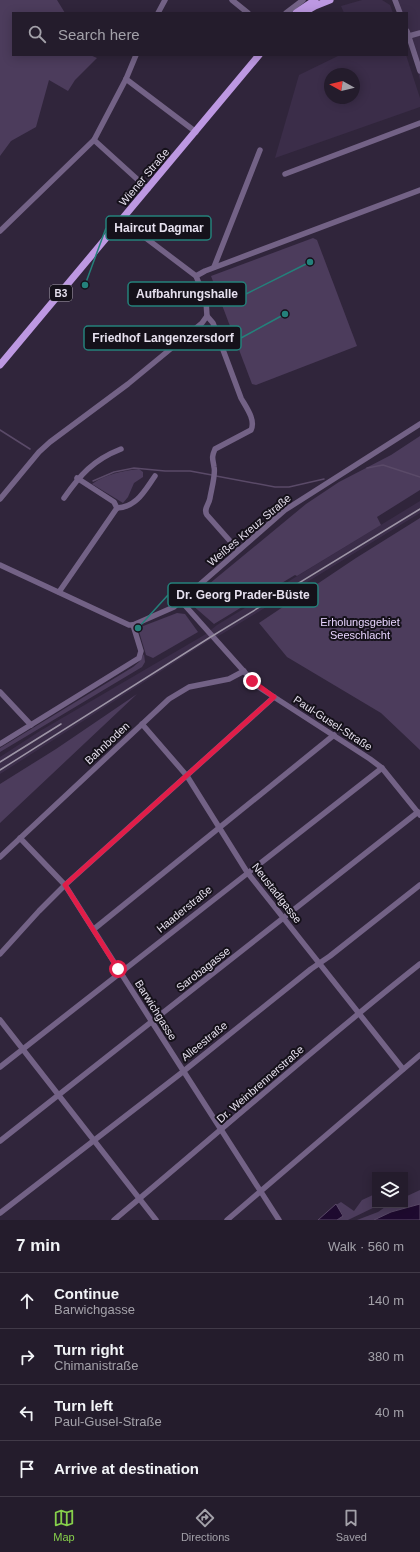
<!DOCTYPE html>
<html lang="en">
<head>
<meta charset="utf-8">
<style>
	:root { --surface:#241c2c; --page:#2c2534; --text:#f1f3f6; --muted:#a3a1a9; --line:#413a48; --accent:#86cf4b }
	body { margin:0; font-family:Arial,sans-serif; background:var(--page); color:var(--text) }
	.controls { position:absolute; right:12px; bottom:12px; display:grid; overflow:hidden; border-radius:0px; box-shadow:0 2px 10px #0003 }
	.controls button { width:36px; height:36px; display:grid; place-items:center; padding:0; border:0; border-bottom:1px solid var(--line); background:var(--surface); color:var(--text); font:20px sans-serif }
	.compass { position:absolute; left:324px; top:68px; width:36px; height:36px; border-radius:50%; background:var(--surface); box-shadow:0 2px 10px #0003; rotate:278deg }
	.stop { position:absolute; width:12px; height:12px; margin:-9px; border:3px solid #e11d48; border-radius:50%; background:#fff }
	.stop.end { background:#e11d48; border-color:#fff; box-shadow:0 1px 4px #0008 }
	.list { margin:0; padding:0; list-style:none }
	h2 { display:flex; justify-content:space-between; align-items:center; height:52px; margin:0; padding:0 16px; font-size:17px }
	h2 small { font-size:13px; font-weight:400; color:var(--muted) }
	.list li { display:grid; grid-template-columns:26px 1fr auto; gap:12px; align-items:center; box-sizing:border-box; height:56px; padding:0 16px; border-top:1px solid var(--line) }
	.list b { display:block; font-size:15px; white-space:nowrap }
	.list p { margin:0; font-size:13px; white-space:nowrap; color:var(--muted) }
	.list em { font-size:13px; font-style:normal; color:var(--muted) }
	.icon { flex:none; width:22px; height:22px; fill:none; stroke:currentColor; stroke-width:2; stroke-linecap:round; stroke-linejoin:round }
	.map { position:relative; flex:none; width:420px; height:1220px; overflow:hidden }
	.search { position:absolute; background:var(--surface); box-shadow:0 2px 10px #0003; left:12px; right:12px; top:12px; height:44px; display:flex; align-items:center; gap:10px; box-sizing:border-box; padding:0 14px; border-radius:0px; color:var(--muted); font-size:15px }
	.sheet { height:276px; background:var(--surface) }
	nav { display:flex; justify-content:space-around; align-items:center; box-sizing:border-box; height:56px; border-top:1px solid var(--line); background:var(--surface); font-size:11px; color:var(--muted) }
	nav a { display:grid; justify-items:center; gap:2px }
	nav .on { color:var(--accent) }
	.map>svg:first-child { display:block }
	.built { fill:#3b2d49; fill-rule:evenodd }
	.green { fill:#4c3c5c }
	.water { fill:#1e0a2f; stroke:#5a4a68 }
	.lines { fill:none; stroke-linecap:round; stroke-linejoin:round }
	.stream { stroke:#5a4a68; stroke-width:1.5 }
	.minor { stroke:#736286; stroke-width:5.5 }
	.major { stroke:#bd98e2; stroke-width:7 }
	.rail { stroke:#9d95a6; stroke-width:1.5 }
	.route { stroke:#e11d48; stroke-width:5 }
	.labels { text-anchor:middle; stroke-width:4; stroke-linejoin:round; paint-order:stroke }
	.shield { fill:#15111a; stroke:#a7a2ae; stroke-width:1 }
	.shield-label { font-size:10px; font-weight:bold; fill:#e6e0ee }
	.street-label { font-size:11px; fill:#e6e0ee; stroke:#15111a }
	.park-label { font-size:11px; fill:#e8d4fe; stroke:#15111a }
	.leader { fill:none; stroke:#24817b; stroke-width:1.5 }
	.callout-dot { fill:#24817b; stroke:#15111a; stroke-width:1.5 }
	.callout { fill:#15111a; stroke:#24817b; stroke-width:1.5 }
	.callout-label { font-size:12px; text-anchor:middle; font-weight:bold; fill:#e6e0ee }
</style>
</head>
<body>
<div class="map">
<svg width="420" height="1220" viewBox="0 0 420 1220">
	<rect width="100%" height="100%" fill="#30253b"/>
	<!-- built -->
	<g class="built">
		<path d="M362,0H382L390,5L393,13H344L341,6Z"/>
		<path d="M396,0H420V80L411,44L407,38V13H397L395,8Z"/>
		<path d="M340,55H406L420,98V107L275,158L299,75ZM330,74H354V98H330Z"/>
		<path d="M420,501V513L222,634L210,640L0,774V757L40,731L206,634L217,625Z"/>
	</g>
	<!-- green -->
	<g class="green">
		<path d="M0,0H57L65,13H13V55H90L97,58L75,80L68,91L49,80L36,127L11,141L0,156Z"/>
		<path d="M313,238L317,240L357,346L256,385L252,384L211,276Z"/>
		<path d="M420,436V490L377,517L381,525L297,576L295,575L214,624L191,604L192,598L306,504L339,482L391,455Z"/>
		<path d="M139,469L143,472V477L134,483L128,497L123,503L92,484C106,474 122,471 139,469Z"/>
		<path d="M420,518V750L381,713L287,657L259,623L356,558Z"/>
		<path d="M177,613L185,614L198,632L153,658L146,655L138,628Z"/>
		<path d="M144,654L145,662L142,667L0,752V748L133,667L139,662Z"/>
		<path d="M137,694L0,823V784L56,749Z"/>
		<path d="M420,1190V1204L391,1212L376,1220H357L378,1212L388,1205H405V1197Z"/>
		<path d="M375,1194V1205H379L348,1220H337L343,1215L336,1205L341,1202L354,1211L362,1200Z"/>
	</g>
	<!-- water -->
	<g class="water">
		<path d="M336,1204L343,1216L337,1220H318Z"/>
		<path d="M420,1204V1220H374L391,1212Z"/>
	</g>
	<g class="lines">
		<!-- stream -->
		<g class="stream">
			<path d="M0,430L30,449"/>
			<path d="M367,468L383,465L420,477"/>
			<path d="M216,476L275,487H289L324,479"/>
			<path d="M93,481L114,472L134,468L165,471H190L212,475"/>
		</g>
		<!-- minor -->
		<g class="minor">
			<path d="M232,0L248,13"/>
			<path d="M395,0L400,13"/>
			<path d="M158,13L165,0"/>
			<path d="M286,13L303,0"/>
			<path d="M407,31L420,71"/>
			<path d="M409,36L420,33"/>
			<path d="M126,79L196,132"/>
			<path d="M94,140L148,189"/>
			<path d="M285,174L420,123"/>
			<path d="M0,231L94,140L126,79L136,55"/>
			<path d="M214,267L260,150"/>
			<path d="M196,276L205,271L420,190"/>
			<path d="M207,316L213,323L241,398C246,407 256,420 251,430L215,449C211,458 213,459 214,467C216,474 211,491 210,498C209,505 203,509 207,515L238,550"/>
			<path d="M77,478L114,502L117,508"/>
			<path d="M64,498C80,475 93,460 121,449"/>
			<path d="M0,499L39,452L50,442L128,384L202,323L207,316L206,301L196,276L122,220"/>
			<path d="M117,508C137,507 145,490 155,476"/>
			<path d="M0,565L129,625H133"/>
			<path d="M59,592L117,508"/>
			<path d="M181,601L257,686L370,759L382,768L420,815"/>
			<path d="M133,625L174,607L285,510L420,424"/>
			<path d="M0,692L31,725"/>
			<path d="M142,724L187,776L247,872L403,1069"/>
			<path d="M0,744L139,658L141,651L133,625"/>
			<path d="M20,838L65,885L152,1022L279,1220"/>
			<path d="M0,857L169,699L189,687L229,679L244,671"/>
			<path d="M94,929L334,735"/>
			<path d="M0,954L39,911L65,885L274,697"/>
			<path d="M0,1020L156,1220"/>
			<path d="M0,1067L382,768"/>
			<path d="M0,1141L418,812"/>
			<path d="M0,1213L180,1074L311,969L330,956L420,885"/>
			<path d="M114,1220C216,1135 316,1046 420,964"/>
			<path d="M227,1220L420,1055"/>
		</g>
		<!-- major -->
		<g class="major">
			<path d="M296,13L315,0"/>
			<path d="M303,13L315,6L330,0"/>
			<path d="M0,365L259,55"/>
		</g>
		<!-- rail -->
		<g class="rail">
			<path d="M0,762L61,724"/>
			<path d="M0,770L209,638L420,509"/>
		</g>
	</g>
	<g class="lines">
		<!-- route -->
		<path class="route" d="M118,969L65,885L274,697L252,681"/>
	</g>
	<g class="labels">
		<!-- shield labels -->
		<rect class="shield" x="50" y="285" width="22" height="16" rx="3"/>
		<g class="shield-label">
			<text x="61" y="297">B3</text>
		</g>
		<!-- street labels -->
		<g class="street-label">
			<text transform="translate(144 177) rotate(-50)" y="4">Wiener Straße</text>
			<text transform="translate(249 530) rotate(-40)" y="4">Weißes Kreuz Straße</text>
			<text transform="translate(333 723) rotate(33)" y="4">Paul-Gusel-Straße</text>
			<text transform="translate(107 743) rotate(-43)" y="4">Bahnboden</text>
			<text transform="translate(277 893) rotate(52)" y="4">Neustadlgasse</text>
			<text transform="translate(184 909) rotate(-39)" y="4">Haaderstraße</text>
			<text transform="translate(203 969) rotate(-38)" y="4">Sarobagasse</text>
			<text transform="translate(156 1010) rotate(58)" y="4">Barwichgasse</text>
			<text transform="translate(204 1041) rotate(-39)" y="4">Alleestraße</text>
			<text transform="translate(260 1084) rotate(-41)" y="4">Dr. Weinbrennerstraße</text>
		</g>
		<!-- park labels -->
		<g class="park-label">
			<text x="360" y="626">Erholungsgebiet<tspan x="360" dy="13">Seeschlacht</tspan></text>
		</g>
	</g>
	<!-- callouts -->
	<path class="leader" d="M85 285L106 228M310 262L246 294M285 314L241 338M138 628L168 595"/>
	<g class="callout-dot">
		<circle cx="85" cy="285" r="4"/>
		<circle cx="310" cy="262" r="4"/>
		<circle cx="285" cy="314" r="4"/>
		<circle cx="138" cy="628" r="4"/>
	</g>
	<g class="callout">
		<rect x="106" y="216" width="105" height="24" rx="4"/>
		<rect x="128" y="282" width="118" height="24" rx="4"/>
		<rect x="84" y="326" width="157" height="24" rx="4"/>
		<rect x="168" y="583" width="150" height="24" rx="4"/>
	</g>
	<g class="callout-label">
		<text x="159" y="232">Haircut Dagmar</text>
		<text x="187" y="298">Aufbahrungshalle</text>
		<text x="163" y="342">Friedhof Langenzersdorf</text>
		<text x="243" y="599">Dr. Georg Prader-Büste</text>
	</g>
</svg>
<div class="controls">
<button><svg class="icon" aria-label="layers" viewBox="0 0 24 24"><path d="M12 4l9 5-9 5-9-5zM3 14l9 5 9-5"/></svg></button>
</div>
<svg class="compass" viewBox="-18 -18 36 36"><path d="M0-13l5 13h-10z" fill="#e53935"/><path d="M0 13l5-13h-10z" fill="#a3a1a9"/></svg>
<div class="stop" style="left:118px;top:969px"></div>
<div class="stop end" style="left:252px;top:681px"></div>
<div class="search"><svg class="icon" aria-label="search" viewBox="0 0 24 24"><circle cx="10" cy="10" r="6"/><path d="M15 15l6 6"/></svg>Search here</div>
</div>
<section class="sheet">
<h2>7 min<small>Walk · 560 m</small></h2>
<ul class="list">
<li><svg class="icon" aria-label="ahead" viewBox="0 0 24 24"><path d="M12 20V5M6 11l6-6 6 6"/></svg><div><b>Continue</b><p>Barwichgasse</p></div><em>140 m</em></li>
<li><svg class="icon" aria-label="right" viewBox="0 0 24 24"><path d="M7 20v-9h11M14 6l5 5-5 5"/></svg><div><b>Turn right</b><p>Chimanistraße</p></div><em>380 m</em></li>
<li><svg class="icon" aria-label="left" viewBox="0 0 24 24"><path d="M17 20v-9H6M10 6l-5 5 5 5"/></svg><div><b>Turn left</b><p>Paul-Gusel-Straße</p></div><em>40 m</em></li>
<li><svg class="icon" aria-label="arrive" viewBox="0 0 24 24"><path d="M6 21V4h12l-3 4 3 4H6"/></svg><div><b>Arrive at destination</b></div></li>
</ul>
</section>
<nav>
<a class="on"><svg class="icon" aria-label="map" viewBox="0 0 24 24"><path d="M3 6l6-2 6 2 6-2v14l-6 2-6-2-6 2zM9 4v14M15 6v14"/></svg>Map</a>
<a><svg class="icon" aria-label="directions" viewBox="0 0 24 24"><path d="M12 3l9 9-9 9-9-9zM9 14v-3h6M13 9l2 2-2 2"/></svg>Directions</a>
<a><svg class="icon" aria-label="saved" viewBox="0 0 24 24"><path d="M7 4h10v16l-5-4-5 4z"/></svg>Saved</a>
</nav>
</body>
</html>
